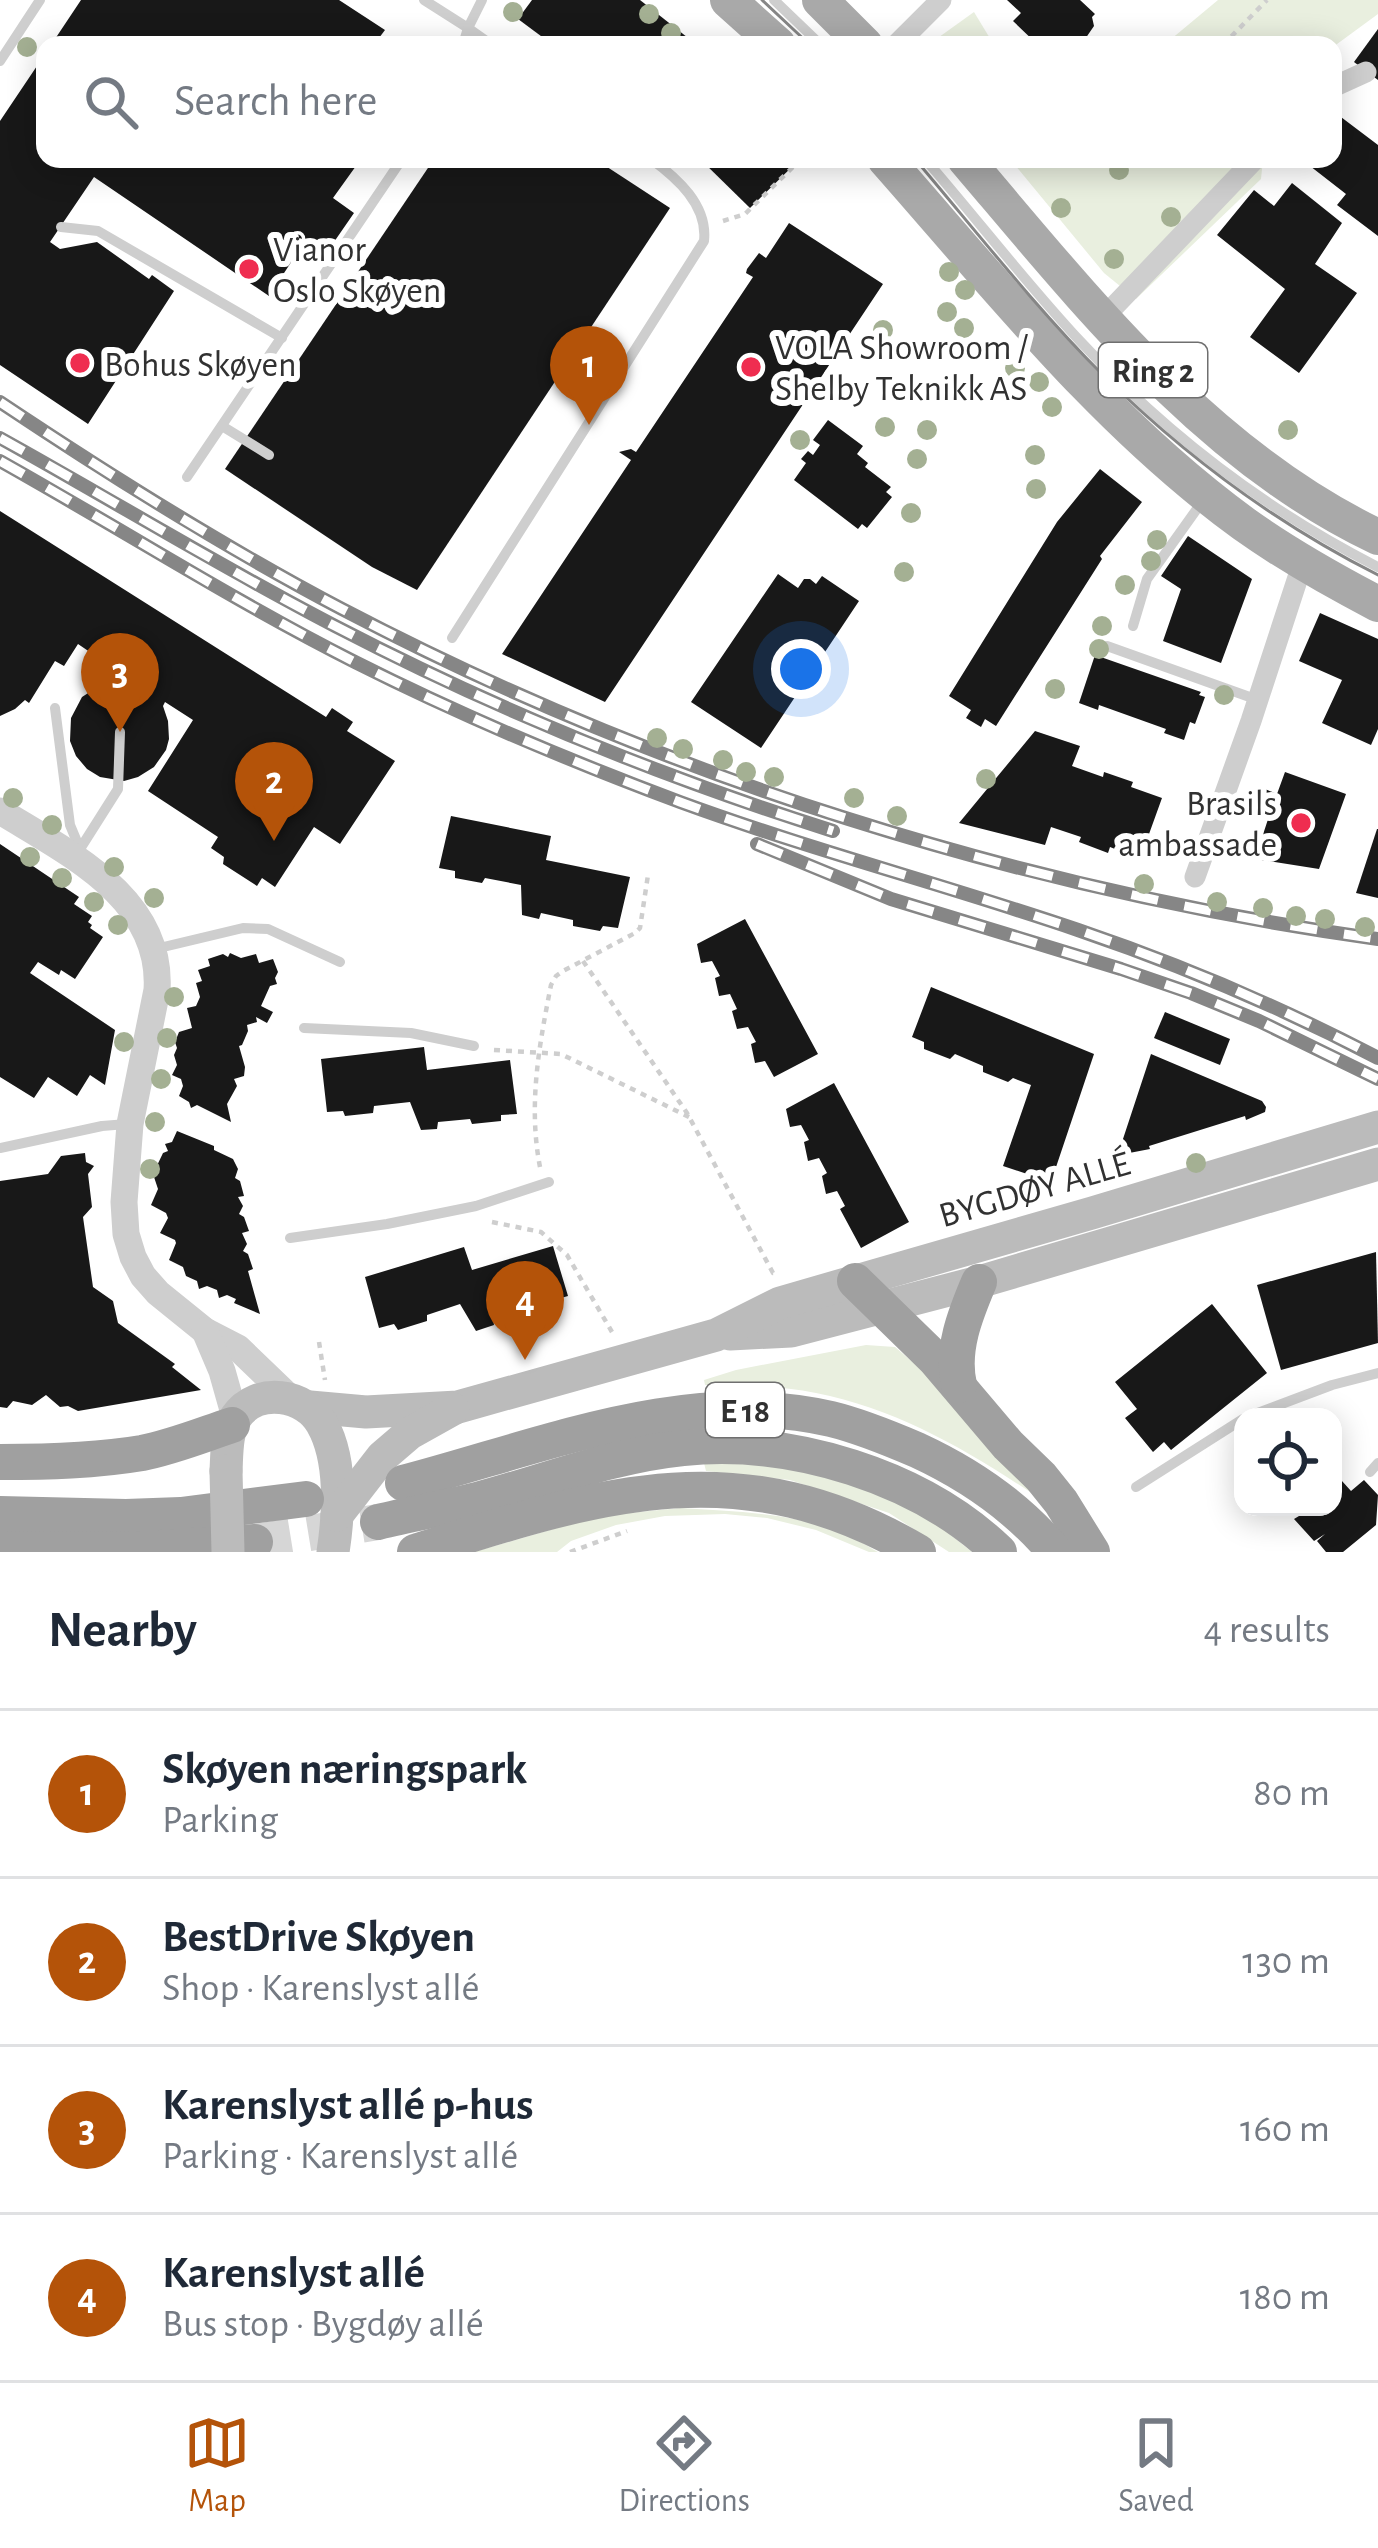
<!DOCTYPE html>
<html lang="en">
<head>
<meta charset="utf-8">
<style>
	:root { --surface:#fff; --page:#f2f2f3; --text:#1f2937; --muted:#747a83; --line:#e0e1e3; --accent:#b45309 }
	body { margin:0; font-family:"Alegreya Sans",sans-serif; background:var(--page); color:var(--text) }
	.controls { position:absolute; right:36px; bottom:36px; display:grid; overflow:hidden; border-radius:24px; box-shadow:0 6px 30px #0003 }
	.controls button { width:108px; height:108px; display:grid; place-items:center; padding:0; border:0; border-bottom:3px solid var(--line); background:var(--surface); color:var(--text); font:60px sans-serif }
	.you { position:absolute; left:801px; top:669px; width:42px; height:42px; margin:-30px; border:9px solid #fff; border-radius:50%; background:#1a73e8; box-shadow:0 0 0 18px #1a73e833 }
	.badge { display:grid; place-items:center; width:78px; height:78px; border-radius:50%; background:var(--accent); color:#fff; font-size:39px; font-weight:700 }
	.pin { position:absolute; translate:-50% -99px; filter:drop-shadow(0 3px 6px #0008) }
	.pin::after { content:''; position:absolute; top:63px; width:42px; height:36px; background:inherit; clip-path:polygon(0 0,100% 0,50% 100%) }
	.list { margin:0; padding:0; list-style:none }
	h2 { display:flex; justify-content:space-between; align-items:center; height:156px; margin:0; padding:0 48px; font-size:51px }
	h2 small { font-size:39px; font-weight:400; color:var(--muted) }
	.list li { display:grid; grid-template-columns:78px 1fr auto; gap:36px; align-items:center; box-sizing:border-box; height:168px; padding:0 48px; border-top:3px solid var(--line) }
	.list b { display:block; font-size:45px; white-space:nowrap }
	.list p { margin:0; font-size:39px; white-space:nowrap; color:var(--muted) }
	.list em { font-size:39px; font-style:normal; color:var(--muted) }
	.icon { flex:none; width:66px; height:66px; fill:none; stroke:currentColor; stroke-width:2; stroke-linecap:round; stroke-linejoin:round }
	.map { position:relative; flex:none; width:1378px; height:1552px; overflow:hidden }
	.search { position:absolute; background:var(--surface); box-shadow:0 6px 30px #0003; left:36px; right:36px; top:36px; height:132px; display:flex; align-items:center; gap:30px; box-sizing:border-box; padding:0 42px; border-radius:24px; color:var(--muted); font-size:45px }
	.sheet { height:828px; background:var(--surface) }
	nav { display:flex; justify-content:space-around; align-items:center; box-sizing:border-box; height:168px; border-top:3px solid var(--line); background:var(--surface); font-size:33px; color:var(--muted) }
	nav a { display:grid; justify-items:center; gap:6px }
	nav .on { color:var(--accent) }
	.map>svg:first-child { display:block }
	.green { fill:#e9efdf }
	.building { fill:#181818 }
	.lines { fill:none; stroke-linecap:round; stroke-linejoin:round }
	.trunk-tunnel { stroke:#d6d6d6; stroke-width:36; stroke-dasharray:36 18; stroke-linecap:butt }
	.path { stroke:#cecece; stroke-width:4.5; stroke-dasharray:6 6; stroke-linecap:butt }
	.service { stroke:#cecece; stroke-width:10 }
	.minor { stroke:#cecece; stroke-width:21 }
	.tertiary { stroke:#cecece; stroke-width:27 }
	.secondary { stroke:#bbb; stroke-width:33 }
	.primary { stroke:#a9a9a9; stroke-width:36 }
	.trunk { stroke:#a0a0a0; stroke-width:36 }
	.tram { stroke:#868686; stroke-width:3 }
	.rail-casing { stroke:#868686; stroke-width:14 }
	.rail { stroke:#fff; stroke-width:9; stroke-dasharray:27; stroke-linecap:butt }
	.secondary-bridge { stroke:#bbb; stroke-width:33 }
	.tree { fill:#a4b093 }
	.poi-dot { fill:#ef2d50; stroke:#fff; stroke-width:4.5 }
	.labels { text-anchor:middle; stroke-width:12; stroke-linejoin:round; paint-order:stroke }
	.shield { fill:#fff; stroke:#6f6f6f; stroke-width:3 }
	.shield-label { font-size:33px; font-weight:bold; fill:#313131 }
	.poi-label { font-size:36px; fill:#313131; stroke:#fff; text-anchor:start }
	.street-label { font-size:36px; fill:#313131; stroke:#fff }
</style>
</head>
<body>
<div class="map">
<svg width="1378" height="1552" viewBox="0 0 1378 1552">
	<rect width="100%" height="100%" fill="#fff"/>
	<!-- green -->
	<g class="green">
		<path d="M1218,0H1378V14L1333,47L1164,45Z"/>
		<path d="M974,12L994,45H928Z"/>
		<path d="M1010,159H1263L1261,179L1136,299L1104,273Z"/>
		<path d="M866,1345L895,1347L929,1376L1033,1494C965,1449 897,1409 816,1393C779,1385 742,1386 705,1385L704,1380L736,1370Z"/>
		<path d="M703,1459L786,1466L864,1488L931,1519L972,1552H949L889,1513L790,1480L706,1471Z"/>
		<path d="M680,1508C734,1511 793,1513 844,1533C856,1538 867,1546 878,1552H869L816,1530L767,1518L725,1514L665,1516L616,1525L571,1541L557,1552H474L598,1516Z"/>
	</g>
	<!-- building -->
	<g class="building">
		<path d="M81,0H339L385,30L379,38L389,45H51Z"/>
		<path d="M532,0H640L697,45H553L518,19Z"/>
		<path d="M1007,0H1080L1095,14L1092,17L1094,26L1081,45H1053L1045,37L1038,45L1013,21L1021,13Z"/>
		<path d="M1378,29V80L1354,62Z"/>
		<path d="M45,54V159H361L333,198L354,213L325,255L305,241L269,296L94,177L50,242L60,249L97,242L149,279L152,275L174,291L88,424L0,365V121Z"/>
		<path d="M1333,111L1378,145V236L1337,205L1346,194L1301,159H1333Z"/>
		<path d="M434,159H595L670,208L417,590L372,567L225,469Z"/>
		<path d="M700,159H800L750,208Z"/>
		<path d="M1292,183L1342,223L1315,264L1357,293L1299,373L1250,337L1285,289L1217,235L1254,190L1274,206Z"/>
		<path d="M789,223L883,284L605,702L502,654L631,460L619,452L631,449L636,452L753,277L746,273L747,269L759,253L766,258Z"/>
		<path d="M828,420L863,446L857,454L868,463L865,467L891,487L886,492L892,497L867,528L862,524L858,529L794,480L806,463L801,459L808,451L813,455L820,445L813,440Z"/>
		<path d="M1100,469L1142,502L1100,556L1102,559L996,726L985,719L981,727L966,718L971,710L949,696L1057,522Z"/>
		<path d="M0,511L326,717L332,708L353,722L347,731L395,761L340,844L314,827L275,887L262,878L257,886L223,864L224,857L211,848L218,837L148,791L193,720L165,702L163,706L168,721L169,739L166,750L154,767L138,777L124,781L100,777L87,769L76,756L70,741L71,718L82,697L110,679L113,671L112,667L78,644L64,666L55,661L29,703L25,700L15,709L0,716Z"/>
		<path d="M1188,536L1252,579L1221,663L1163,641L1181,589L1161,576Z"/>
		<path d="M778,574L798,588L804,579H810L816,584L822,576L859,601L761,748L691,702Z"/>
		<path d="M1320,613L1378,639V729L1371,745L1322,723L1342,680L1299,661Z"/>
		<path d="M1095,655L1201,692L1199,695L1205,697L1195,724L1190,722L1184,740L1164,733L1166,729L1099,705L1098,710L1079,703Z"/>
		<path d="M1035,731L1080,746L1072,766L1103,777L1104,772L1133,782L1131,787L1162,798L1140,859L1110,847L1108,853L1079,842L1081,837L1051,827L1045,845L959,823Z"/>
		<path d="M1285,772L1346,794L1319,869L1255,859L1274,801L1262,797L1265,789L1277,794Z"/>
		<path d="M451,816L551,836L546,860L630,877L618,928L603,926L600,931L573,926V920L541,913L539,919L522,915L521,885L485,878L482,883L455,878V871L439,868Z"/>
		<path d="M1377,829H1378V898L1356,893Z"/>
		<path d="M0,844L79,897L74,904L92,916L88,922L92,925L90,928L103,937L75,979L61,970L59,975L38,962L30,973L115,1030L105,1085L90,1075L77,1096L48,1077L34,1098L0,1077Z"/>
		<path d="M745,919L818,1054L774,1077L765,1061L755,1063L751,1044L756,1042L748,1027L737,1029L732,1011L737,1009L730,994L719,996L715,978L720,976L712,961L701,963L697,944Z"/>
		<path d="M230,953L241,958L256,954L259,963L273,959L278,972L275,978L277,984L270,986L261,1006L273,1012L267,1023L256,1017L257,1022L247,1025L248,1031L242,1045L239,1046L245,1067L244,1076L234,1079L237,1086L227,1104L231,1122L197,1105L191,1108L189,1102L179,1096L183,1086L181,1079L172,1075L177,1065L174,1055L177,1048L175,1042L179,1032L192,1028L187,1008L196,1006L200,997L196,983L202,981L198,970L210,966L208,959L223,954L228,957Z"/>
		<path d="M931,987L1094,1054L1051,1182L1003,1166L1031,1085L1013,1078L1008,1082L983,1072V1066L955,1054L950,1059L924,1049V1042L912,1037Z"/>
		<path d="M1165,1012L1230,1039L1220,1065L1154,1038Z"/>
		<path d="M424,1047L427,1070L510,1060L517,1114L501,1115V1121L472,1124L470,1119L438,1122L437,1129L421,1130L410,1102L374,1106L373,1113L345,1116L343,1111L327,1112L321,1059Z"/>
		<path d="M1151,1054L1262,1101L1266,1107L1265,1112L1246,1120L1245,1116L1149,1146L1150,1149L1124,1154L1121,1145Z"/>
		<path d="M834,1083L909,1222L861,1248L840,1209L845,1206L837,1191L826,1194L822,1176L827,1173L819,1158L808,1161L804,1142L809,1140L801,1125L790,1127L786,1109Z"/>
		<path d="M177,1131L214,1146V1150L233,1159L238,1169L235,1178L240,1181L244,1196L238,1197L243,1206L239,1214L244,1217L249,1231L242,1233L247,1244L243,1251L248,1254L253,1269L248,1271L260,1314L234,1303L236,1299L227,1295L219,1298L217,1290L207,1286L199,1289L197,1281L186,1276L183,1267L169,1260L176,1243L175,1240L160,1233L168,1218L166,1213L151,1205L158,1189L153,1174L163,1153L168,1151L165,1144L172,1142Z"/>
		<path d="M85,1153L86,1162L94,1166L88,1174L92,1207L83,1217L93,1287L113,1301L118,1323L175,1364L172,1367L201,1390L78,1411L68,1406L60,1407L46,1395L32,1405L13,1401L7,1408L0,1407V1181L48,1174L61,1156Z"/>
		<path d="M553,1246L568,1296L554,1300L555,1307L526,1317L522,1311L493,1319L494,1325L476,1331L460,1304L427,1315V1321L398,1330L394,1324L379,1328L365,1277L464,1247L472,1270Z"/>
		<path d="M1376,1252L1378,1343L1281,1370L1257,1285Z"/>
		<path d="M1212,1304L1267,1373L1171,1450L1164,1442L1153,1452L1125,1418L1137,1409L1115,1382Z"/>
		<path d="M1333,1471L1351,1491L1364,1480L1378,1495L1376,1525L1343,1552H1326L1317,1541L1325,1534L1314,1541L1294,1519L1299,1516L1290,1507H1333Z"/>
	</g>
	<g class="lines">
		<!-- trunk-tunnel -->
		<path class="trunk-tunnel" d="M255,1542L378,1522"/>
		<!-- path -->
		<g class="path">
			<path d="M1223,45L1267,0"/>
			<path d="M723,221L745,214L801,159"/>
			<path d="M583,961L687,1113L773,1273H776"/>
			<path d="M494,1050L561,1054L689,1117"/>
			<path d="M540,1167C528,1105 539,1046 551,985L556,976L563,971L635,933L640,928L648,875"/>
			<path d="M492,1222L541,1232L567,1255L612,1332"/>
			<path d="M319,1342L325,1380"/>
			<path d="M570,1552L627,1531"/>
		</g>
		<!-- service -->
		<g class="service">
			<path d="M424,0L468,28L463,45"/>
			<path d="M482,0L468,28L492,45"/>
			<path d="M774,0L821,45"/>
			<path d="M0,61L40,0"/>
			<path d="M925,159C977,219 1026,283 1080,341C1165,433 1266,510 1378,567"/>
			<path d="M61,227L98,231L282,338"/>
			<path d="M222,426L269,455"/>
			<path d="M187,477L402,159"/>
			<path d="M1133,626L1147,579L1204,499"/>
			<path d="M452,638L704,241C708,205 677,178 651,159"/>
			<path d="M1107,646L1258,700"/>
			<path d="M55,708L70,825L80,849"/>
			<path d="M80,849L118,789L120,732"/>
			<path d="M155,949L243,928L268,929L340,962"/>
			<path d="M304,1028L411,1033L474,1046"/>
			<path d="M0,1148L102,1126L127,1124"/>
			<path d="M290,1238L387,1224L476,1206L549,1182"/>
			<path d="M1247,1417L1332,1385L1378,1373"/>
			<path d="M1370,1472L1378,1463"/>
			<path d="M1136,1487L1243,1419"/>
		</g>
		<!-- minor -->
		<g class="minor">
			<path d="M896,45L941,0"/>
			<path d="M1333,87L1366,72"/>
			<path d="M1103,318L1255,159"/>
			<path d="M1195,877L1251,721L1303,562"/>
		</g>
		<!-- tertiary -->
		<g class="tertiary">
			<path d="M0,811C68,853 163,898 157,990L130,1124L124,1202L126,1234L133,1257L143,1276L158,1293L205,1331L238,1348L290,1398"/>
			<path d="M205,1331L222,1371L235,1417"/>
		</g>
		<!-- secondary -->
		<g class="secondary">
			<path d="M730,1334L791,1331L979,1282L1378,1164"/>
			<path d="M310,1407L366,1412L458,1407L716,1335L780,1303L1092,1213L1378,1127"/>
			<path d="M226,1471C227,1454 226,1432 236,1417C257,1386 306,1394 322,1424C342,1459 339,1513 333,1552"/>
			<path d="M337,1515L382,1457L410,1433L453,1409"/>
		</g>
		<!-- primary -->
		<g class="primary">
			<path d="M728,0L778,45"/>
			<path d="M820,0L865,45"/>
			<path d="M885,159C998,287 1105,423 1244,524C1286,554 1332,580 1378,604"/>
			<path d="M965,159C1085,300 1207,456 1378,537"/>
		</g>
		<!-- trunk -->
		<g class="trunk">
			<path d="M855,1281L935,1359L1008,1445L1041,1477L1061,1502L1092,1552"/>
			<path d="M959,1385C951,1350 965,1315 979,1282"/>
			<path d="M0,1462C47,1462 95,1461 142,1453C173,1447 202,1435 232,1425"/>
			<path d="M403,1483C541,1447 686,1385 831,1419C860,1426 889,1438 917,1450C969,1474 1018,1508 1055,1552"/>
			<path d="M0,1514L126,1517L181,1515L306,1499"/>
			<path d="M378,1522C411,1514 444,1508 477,1500C545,1482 612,1455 683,1448C792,1437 920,1476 999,1552"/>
			<path d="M0,1549L129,1550L255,1542"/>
			<path d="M415,1552C599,1494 739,1447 918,1552"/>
		</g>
		<!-- tram -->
		<g class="tram">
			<path d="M762,0L810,45"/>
			<path d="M915,159C976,231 1036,308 1103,375C1185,456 1275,523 1378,575"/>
		</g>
		<!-- rail casing -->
		<g class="rail-casing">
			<g id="rail">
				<path d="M0,402C111,476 224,547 342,609C663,777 1020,889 1378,939"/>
				<path d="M0,438C112,500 221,567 335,626C495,709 662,777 833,831"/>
				<path d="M0,461C118,527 234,601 355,662C460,715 570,761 680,802C811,850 946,885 1078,930C1181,965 1281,1007 1378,1058"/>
				<path d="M757,844L891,899L1121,969L1191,993L1259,1021L1378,1079"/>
			</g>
		</g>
		<!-- rail -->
		<use href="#rail" class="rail"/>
		<!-- secondary-bridge -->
		<path class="secondary-bridge" d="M226,1471L228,1552"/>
	</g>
	<!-- trees -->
	<g class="tree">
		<circle cx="513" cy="12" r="10"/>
		<circle cx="649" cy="14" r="10"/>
		<circle cx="671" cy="33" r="10"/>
		<circle cx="27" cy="47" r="10"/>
		<circle cx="1119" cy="170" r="10"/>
		<circle cx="1061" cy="208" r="10"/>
		<circle cx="1171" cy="217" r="10"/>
		<circle cx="1114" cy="259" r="10"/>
		<circle cx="949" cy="272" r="10"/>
		<circle cx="965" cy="290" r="10"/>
		<circle cx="947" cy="312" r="10"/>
		<circle cx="964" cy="328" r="10"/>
		<circle cx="883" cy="330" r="10"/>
		<circle cx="1015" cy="368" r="10"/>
		<circle cx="1039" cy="382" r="10"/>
		<circle cx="935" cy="388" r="10"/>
		<circle cx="835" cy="393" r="10"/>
		<circle cx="1052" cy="407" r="10"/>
		<circle cx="885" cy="427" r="10"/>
		<circle cx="927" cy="430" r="10"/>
		<circle cx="1288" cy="430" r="10"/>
		<circle cx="800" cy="440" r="10"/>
		<circle cx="1035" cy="455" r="10"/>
		<circle cx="917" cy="459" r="10"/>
		<circle cx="1036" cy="489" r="10"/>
		<circle cx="911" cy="513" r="10"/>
		<circle cx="1157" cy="540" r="10"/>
		<circle cx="1151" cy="561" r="10"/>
		<circle cx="904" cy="572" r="10"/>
		<circle cx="1125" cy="585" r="10"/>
		<circle cx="1102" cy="626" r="10"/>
		<circle cx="1099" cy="649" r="10"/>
		<circle cx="1055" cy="689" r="10"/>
		<circle cx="1224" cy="695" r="10"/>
		<circle cx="657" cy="738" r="10"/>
		<circle cx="683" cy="749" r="10"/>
		<circle cx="723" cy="760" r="10"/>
		<circle cx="746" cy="772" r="10"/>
		<circle cx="774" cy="777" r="10"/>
		<circle cx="986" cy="779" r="10"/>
		<circle cx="13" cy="798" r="10"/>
		<circle cx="854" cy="798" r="10"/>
		<circle cx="897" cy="816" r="10"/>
		<circle cx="52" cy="825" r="10"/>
		<circle cx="30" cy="857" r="10"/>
		<circle cx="114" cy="867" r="10"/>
		<circle cx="62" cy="878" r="10"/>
		<circle cx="1144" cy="884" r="10"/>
		<circle cx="154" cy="898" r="10"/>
		<circle cx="94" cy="902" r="10"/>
		<circle cx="1217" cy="902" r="10"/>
		<circle cx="1263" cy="908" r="10"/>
		<circle cx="1296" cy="916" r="10"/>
		<circle cx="1325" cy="919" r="10"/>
		<circle cx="118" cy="925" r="10"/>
		<circle cx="1365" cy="927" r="10"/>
		<circle cx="174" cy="997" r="10"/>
		<circle cx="167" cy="1038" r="10"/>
		<circle cx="124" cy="1042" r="10"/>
		<circle cx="161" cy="1079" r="10"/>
		<circle cx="155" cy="1122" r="10"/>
		<circle cx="1196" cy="1163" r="10"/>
		<circle cx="150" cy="1169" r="10"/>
	</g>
	<!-- markers -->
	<g class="poi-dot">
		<circle cx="249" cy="269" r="12"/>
		<circle cx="80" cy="363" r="12"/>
		<circle cx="751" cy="367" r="12"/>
		<circle cx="1301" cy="823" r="12"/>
	</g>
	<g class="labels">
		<!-- shield labels -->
		<g class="shield">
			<rect x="1099" y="343" width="108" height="54" rx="9"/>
			<rect x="706" y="1383" width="78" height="54" rx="9"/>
		</g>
		<g class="shield-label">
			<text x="1153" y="382">Ring 2</text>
			<text x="745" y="1422">E 18</text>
		</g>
		<!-- poi labels -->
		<g class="poi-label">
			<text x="273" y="261">Vianor<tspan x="273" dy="41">Oslo Skøyen</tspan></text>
			<text x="775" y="359">VOLA Showroom /<tspan x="775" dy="41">Shelby Teknikk AS</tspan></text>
			<text x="104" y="376">Bohus Skøyen</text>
			<text x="1277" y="815" text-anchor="end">Brasils<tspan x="1277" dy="41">ambassade</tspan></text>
		</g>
		<!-- street labels -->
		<g class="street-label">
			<text transform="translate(1034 1188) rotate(-16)" y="13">BYGDØY ALLÉ</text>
		</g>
	</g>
</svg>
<div class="controls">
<button><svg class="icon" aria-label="locate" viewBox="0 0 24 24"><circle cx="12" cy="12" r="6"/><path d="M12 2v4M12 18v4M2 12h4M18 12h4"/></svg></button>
</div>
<div class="you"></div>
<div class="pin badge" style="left:589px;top:425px">1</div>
<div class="pin badge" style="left:274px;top:841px">2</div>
<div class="pin badge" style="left:120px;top:732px">3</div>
<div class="pin badge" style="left:525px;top:1360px">4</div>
<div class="search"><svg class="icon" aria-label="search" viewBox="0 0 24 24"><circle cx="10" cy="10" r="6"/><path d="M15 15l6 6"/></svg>Search here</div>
</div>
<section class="sheet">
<h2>Nearby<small>4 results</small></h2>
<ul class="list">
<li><span class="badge">1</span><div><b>Skøyen næringspark</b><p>Parking</p></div><em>80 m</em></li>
<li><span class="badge">2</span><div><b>BestDrive Skøyen</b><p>Shop · Karenslyst allé</p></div><em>130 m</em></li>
<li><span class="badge">3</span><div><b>Karenslyst allé p-hus</b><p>Parking · Karenslyst allé</p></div><em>160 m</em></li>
<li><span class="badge">4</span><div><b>Karenslyst allé</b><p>Bus stop · Bygdøy allé</p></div><em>180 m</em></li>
</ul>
</section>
<nav>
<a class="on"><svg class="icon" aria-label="map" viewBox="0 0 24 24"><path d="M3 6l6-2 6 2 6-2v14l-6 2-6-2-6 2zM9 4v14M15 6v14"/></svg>Map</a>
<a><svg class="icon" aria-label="directions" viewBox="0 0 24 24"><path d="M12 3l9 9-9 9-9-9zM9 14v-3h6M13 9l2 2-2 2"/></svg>Directions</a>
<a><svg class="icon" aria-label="saved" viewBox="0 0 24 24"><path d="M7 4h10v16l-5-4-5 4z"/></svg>Saved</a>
</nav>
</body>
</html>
